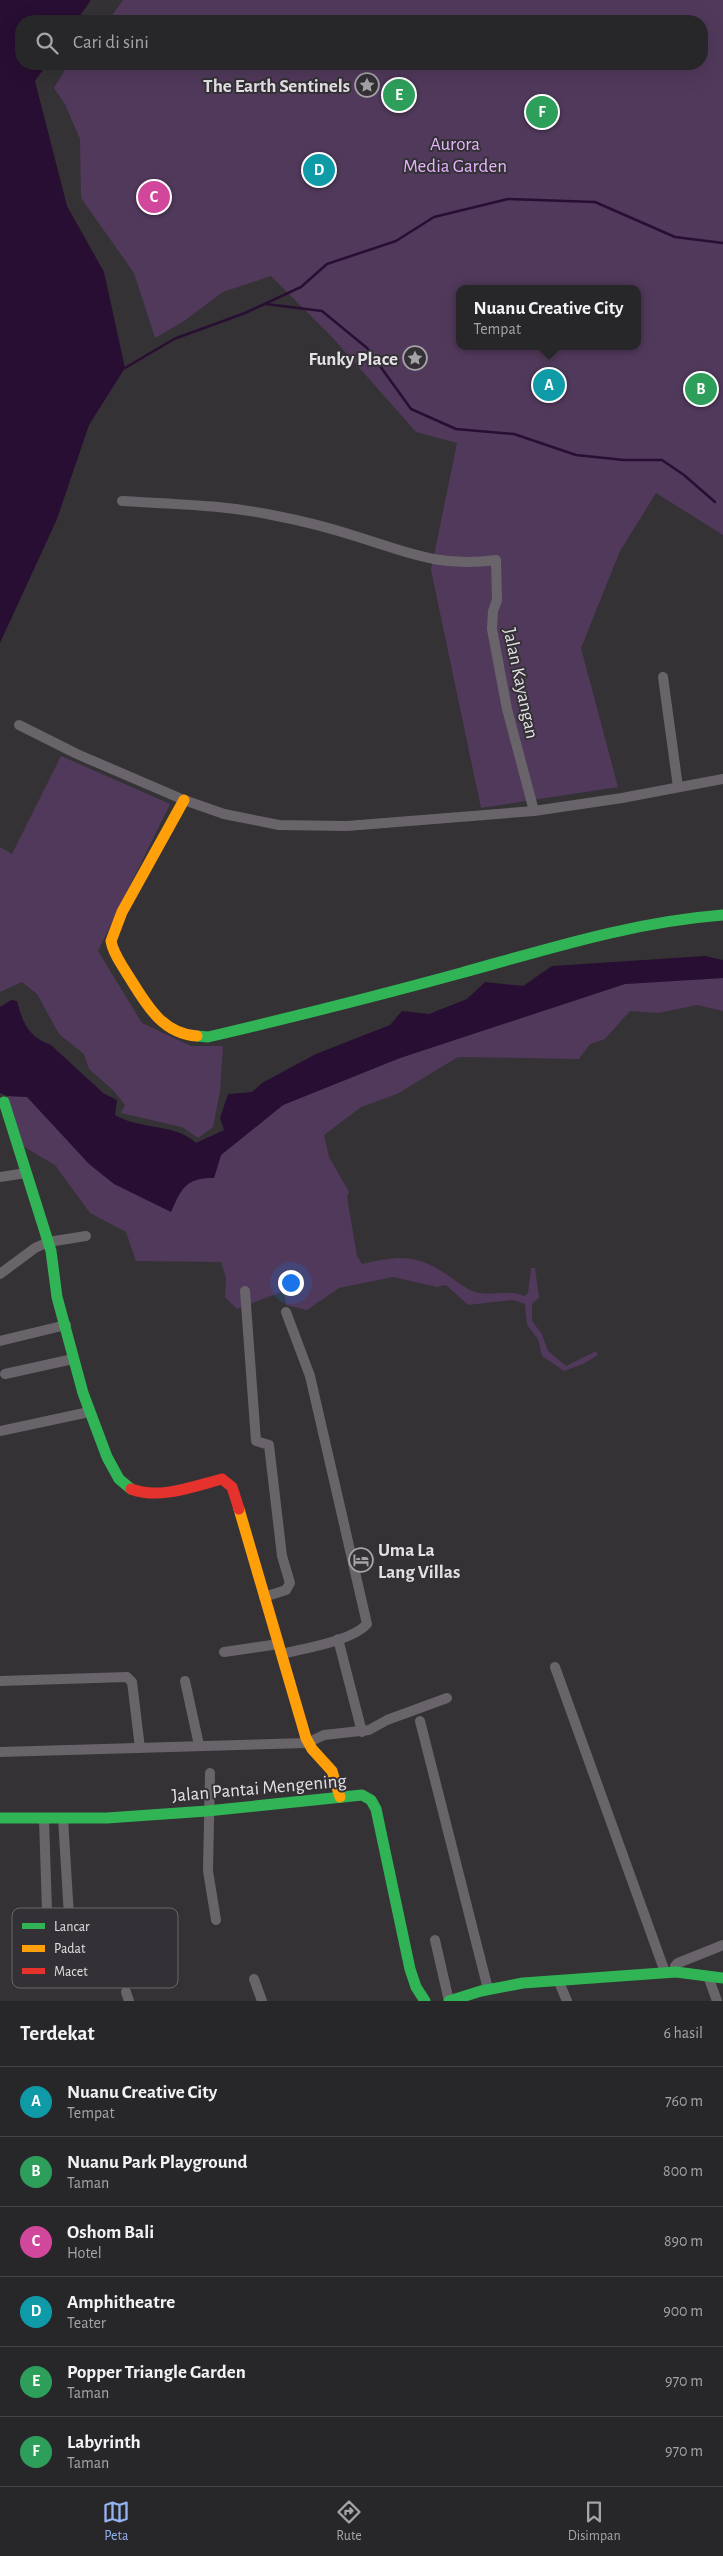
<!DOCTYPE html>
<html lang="id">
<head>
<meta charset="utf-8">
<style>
	:root { --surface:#272628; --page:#333234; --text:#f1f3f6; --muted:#a4a5a8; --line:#434345; --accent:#95b2f1 }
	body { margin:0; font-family:"Alegreya Sans",sans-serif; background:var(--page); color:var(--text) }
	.you { position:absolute; left:290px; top:1282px; width:18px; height:18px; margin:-12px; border:4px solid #fff; border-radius:50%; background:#1a73e8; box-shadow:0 0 0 8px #1a73e833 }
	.badge { display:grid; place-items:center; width:32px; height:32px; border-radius:50%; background:var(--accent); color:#fff; font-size:16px; font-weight:700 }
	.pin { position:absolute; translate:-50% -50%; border:2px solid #fff; box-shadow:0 1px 5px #0006 }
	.popup { position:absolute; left:456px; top:285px; width:185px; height:65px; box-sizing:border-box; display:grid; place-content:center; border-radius:10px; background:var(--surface); filter:drop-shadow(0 1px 4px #0005); font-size:16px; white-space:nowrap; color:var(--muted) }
	.popup b { font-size:19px; color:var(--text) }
	.popup::after { content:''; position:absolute; left:50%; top:100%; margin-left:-10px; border:10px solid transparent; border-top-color:var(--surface) }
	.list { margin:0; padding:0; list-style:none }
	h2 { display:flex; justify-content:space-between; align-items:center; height:65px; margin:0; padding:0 20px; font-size:21px }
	h2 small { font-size:16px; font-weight:400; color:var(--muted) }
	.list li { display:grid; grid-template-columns:32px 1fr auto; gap:15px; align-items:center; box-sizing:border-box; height:70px; padding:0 20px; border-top:1px solid var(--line) }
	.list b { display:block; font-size:19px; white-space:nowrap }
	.list p { margin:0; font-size:16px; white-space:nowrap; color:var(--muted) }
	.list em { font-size:16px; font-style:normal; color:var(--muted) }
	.icon { flex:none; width:28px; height:28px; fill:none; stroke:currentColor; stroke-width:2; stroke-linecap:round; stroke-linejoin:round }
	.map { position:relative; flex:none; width:723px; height:2001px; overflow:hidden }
	.search { position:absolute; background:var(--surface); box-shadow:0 5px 20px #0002; left:15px; right:15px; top:15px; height:55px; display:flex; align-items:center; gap:12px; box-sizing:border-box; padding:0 18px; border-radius:20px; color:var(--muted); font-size:19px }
	.sheet { height:485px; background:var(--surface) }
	nav { display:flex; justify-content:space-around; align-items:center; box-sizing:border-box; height:70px; border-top:1px solid var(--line); background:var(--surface); font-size:14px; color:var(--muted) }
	nav a { display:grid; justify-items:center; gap:2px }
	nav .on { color:var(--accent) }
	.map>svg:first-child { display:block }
	.green { fill:#51395b; fill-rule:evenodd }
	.water { fill:#280e32 }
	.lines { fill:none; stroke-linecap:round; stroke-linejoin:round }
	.stream { stroke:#280e32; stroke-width:2.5 }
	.street { stroke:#68646a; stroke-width:10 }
	.fast { stroke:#30b455; stroke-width:11 }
	.slow { stroke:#ff9f0a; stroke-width:11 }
	.jam { stroke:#e5322d; stroke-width:11 }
	.labels { text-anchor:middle; stroke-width:4; stroke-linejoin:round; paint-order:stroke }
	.poi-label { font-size:19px; font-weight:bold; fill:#e2e0e3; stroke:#343136; text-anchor:end }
	.park-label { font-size:19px; fill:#e4b4fb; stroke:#343136 }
	.street-label { font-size:19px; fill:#e2e0e3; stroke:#343136 }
	.key { fill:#343136; stroke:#68666a; stroke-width:1 }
	.key-label { font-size:14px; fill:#e2e0e3 }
</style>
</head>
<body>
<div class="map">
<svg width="723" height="2001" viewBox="0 0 723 2001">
	<rect width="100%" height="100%" fill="#343235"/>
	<!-- green -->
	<g class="green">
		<path d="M123,0H723V535L656,493L620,551L581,648L618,787L481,808L431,570L457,443L416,432L332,337L271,276L223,292L184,321L155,338L134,273L81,198L80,139L65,104L54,88L66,68L71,64H702V21H108ZM460,289H638V346H460Z"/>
		<path d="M61,756L170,804L98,951L142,1023L191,1046H223L220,1091L213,1127L198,1138L182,1127L121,1113L125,1105L114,1091L89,1069L84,1054L59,1034L37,994L22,982L0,992V847L12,854Z"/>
		<path d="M723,978V1011L697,1005L658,1013L630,1011L605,1039L590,1044L579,1059L458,1057L397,1094L361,1107L324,1135L329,1157L349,1192L347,1197L357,1256L362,1264C398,1256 414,1253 446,1274C454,1279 463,1287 472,1291C489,1298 508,1288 524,1296L528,1293L531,1268H535L539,1298L532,1304V1321L542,1334L548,1351L566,1366L596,1351L598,1355L583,1364L564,1371L542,1356L538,1339L527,1325L525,1304L513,1300L468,1305L446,1285L437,1287L393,1277L339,1288L307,1310L286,1305L284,1291L237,1309L225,1297L226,1278L221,1262L136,1261L126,1232L90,1213L55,1165L9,1138L7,1096L27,1097L48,1118L180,1191L196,1178H214L221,1155L283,1105L400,1058L625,984Z"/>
	</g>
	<!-- water -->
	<g class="water">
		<path d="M0,0H91L76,21H21V64H47L35,81L67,206L104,272L125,368L89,425L57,519L0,643Z"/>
		<path d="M705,956L723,960V978L625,984L400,1058L283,1105L221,1155L214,1178C185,1178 182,1188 171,1212L114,1184L89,1164L27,1097L7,1096L0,1093V1007L11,1000L17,1001C23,1023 28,1037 51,1045L103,1093L117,1100L115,1115C140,1130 175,1123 196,1143L224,1130L220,1118L228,1094L252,1092L262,1083L316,1054L390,1025L402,1011L429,1014L467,999L485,982L523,986L552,966Z"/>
	</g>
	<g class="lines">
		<!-- stream -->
		<g class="stream">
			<path d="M266,304L322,311L367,348L411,409L456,429L514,434L576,455L624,460H662L684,475L715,502"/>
			<path d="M125,368L174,339L245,313L301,287L327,264L396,241L434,217L508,199L595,202L675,237L723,243"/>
		</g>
		<!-- street -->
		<g class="street">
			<path d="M122,501C174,504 226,505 277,516C303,521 330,528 355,536C407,552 440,568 496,560L497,600L493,611L492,629L507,709L534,811"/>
			<path d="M663,677L678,787"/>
			<path d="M19,725L77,754L184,800L224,814L279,825L347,826L534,811L622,798L723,779"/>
			<path d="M0,1177L26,1173"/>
			<path d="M0,1274L35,1248L48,1242L86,1236"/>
			<path d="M245,1291L256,1441L269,1445L282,1556L290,1583L286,1590L264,1597"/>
			<path d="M0,1341L66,1325"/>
			<path d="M5,1374L73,1359"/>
			<path d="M0,1431L89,1412"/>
			<path d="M338,1639L362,1732"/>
			<path d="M224,1652L279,1644"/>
			<path d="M282,1654C305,1648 352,1641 367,1624L310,1376L286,1312"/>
			<path d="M555,1667L665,1972"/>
			<path d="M0,1681L127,1677L132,1682L140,1748"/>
			<path d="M185,1681L199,1745"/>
			<path d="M420,1721L488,1989"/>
			<path d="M0,1752L307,1743L324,1735L369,1730L387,1720L447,1698"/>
			<path d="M210,1773L208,1871L216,1920"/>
			<path d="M63,1818L73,1982"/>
			<path d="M44,1819L47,1911"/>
			<path d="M435,1940L449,2001"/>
			<path d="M676,1972L675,1966L678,1963L723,1945"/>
			<path d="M708,1976L717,2001"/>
			<path d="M254,1979L262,2001"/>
			<path d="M559,1982L567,2001"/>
			<path d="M126,1992L129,2001"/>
		</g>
		<!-- fast -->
		<g class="fast">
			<path d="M197,1036L208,1037C293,1017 377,996 461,973C548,949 632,922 723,915"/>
			<path d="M4,1102L51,1251L57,1297L83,1393L107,1457L119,1479L131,1489"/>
			<path d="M0,1818H107L207,1811L362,1795L371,1800L376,1809L410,1969L416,1987L425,2001"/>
			<path d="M449,2001L481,1991L523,1983L676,1972L723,1978"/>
		</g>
		<!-- slow -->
		<g class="slow">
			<path d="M184,800L122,912L111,941C113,953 120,962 126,972C144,1000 160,1034 197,1036"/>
			<path d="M239,1509L306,1738L312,1749L332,1771L340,1797"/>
		</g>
		<!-- jam -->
		<path class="jam" d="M131,1489C160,1500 194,1486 222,1479L232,1487L239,1509"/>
	</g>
	<!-- icons -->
	<defs>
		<g id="sight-ring" transform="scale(1.25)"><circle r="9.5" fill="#343136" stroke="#a5a3a6" stroke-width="1.5"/><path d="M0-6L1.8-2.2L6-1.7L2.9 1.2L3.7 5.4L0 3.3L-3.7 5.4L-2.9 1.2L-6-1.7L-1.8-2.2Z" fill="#a5a3a6"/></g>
		<g id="hotel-ring" transform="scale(1.25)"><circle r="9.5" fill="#343136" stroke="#a5a3a6" stroke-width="1.5"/><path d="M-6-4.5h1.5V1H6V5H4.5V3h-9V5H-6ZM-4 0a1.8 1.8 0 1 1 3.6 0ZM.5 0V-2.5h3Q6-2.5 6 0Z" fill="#a5a3a6"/></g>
	</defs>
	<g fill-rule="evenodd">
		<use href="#sight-ring" x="367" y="85"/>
		<use href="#sight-ring" x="415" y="358"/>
		<use href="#hotel-ring" x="361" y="1560"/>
	</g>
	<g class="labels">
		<!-- poi labels -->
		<g class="poi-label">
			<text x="350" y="92">The Earth Sentinels</text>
			<text x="398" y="365">Funky Place</text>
			<text x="378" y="1556" text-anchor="start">Uma La<tspan x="378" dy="22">Lang Villas</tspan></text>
		</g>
		<!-- park labels -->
		<g class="park-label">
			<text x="455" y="150">Aurora<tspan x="455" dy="22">Media Garden</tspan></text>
		</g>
		<!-- street labels -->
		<g class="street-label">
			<text transform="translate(522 683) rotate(78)" y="7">Jalan Kayangan</text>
			<text transform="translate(259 1787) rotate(-5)" y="7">Jalan Pantai Mengening</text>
		</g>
	</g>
	<!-- legend -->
	<rect x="12" y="1908" width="166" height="80" rx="8" class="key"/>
	<rect x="22" y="1923" width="23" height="6" fill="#30b455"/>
	<rect x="22" y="1945" width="23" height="7" fill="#ff9f0a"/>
	<rect x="22" y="1968" width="23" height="6" fill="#e5322d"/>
	<g class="key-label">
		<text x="54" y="1931">Lancar</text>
		<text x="54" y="1953">Padat</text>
		<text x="54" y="1976">Macet</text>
	</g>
</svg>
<div class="you"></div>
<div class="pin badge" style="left:549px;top:385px;background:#0f9aa8">A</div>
<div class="popup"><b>Nuanu Creative City</b>Tempat</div>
<div class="pin badge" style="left:701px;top:389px;background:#2e9e5b">B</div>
<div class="pin badge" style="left:154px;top:197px;background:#d1479c">C</div>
<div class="pin badge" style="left:319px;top:170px;background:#0f9aa8">D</div>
<div class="pin badge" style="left:399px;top:95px;background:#2e9e5b">E</div>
<div class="pin badge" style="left:542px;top:112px;background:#2e9e5b">F</div>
<div class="search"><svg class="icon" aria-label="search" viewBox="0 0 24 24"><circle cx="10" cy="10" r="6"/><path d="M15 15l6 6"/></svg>Cari di sini</div>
</div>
<section class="sheet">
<h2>Terdekat<small>6 hasil</small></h2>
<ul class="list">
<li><span class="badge" style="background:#0f9aa8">A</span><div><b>Nuanu Creative City</b><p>Tempat</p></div><em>760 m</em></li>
<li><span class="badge" style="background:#2e9e5b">B</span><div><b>Nuanu Park Playground</b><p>Taman</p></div><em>800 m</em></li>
<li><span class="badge" style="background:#d1479c">C</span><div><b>Oshom Bali</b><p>Hotel</p></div><em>890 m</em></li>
<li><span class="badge" style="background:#0f9aa8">D</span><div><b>Amphitheatre</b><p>Teater</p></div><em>900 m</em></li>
<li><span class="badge" style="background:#2e9e5b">E</span><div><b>Popper Triangle Garden</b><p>Taman</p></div><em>970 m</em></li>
<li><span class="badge" style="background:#2e9e5b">F</span><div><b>Labyrinth</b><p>Taman</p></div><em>970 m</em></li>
</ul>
</section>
<nav>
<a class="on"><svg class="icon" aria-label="map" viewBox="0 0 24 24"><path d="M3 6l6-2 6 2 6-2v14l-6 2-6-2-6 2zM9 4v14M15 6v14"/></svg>Peta</a>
<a><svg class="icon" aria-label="directions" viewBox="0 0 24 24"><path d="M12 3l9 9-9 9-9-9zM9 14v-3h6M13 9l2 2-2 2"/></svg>Rute</a>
<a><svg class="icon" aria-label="saved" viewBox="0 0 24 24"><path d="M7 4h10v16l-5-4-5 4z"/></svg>Disimpan</a>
</nav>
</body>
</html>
